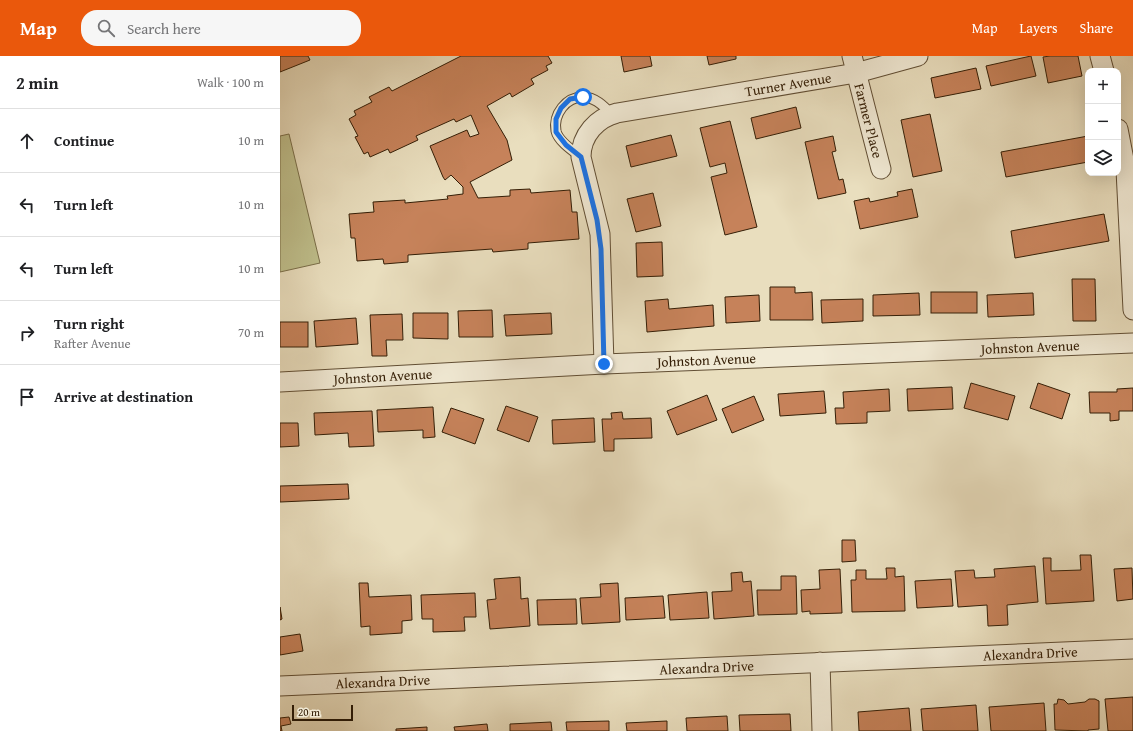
<!DOCTYPE html>
<html lang="en">
<head>
<meta charset="utf-8">
<style>
	:root { --surface:#fff; --page:#f6f6f6; --text:#202124; --muted:#757577; --line:#e0e0e0; --accent:#ea580c }
	body { margin:0; font-family:"Gentium Book Plus",serif; background:var(--page); color:var(--text) }
	.controls { position:absolute; right:12px; top:12px; display:grid; overflow:hidden; border-radius:8px; box-shadow:0 4px 16px #0002 }
	.controls button { width:36px; height:36px; display:grid; place-items:center; padding:0; border:0; border-bottom:1px solid var(--line); background:var(--surface); color:var(--text); font:20px sans-serif }
	.scale { position:absolute; left:12px; bottom:10px; width:61px; box-sizing:border-box; padding-left:4px; border:2px solid #341e06; border-top:0; font-size:11px; line-height:14px; white-space:nowrap; color:#341e06; -webkit-text-stroke:3px #f1ead5; paint-order:stroke }
	.stop { position:absolute; width:12px; height:12px; margin:-9px; border:3px solid #1a73e8; border-radius:50%; background:#fff }
	.stop.end { background:#1a73e8; border-color:#fff; box-shadow:0 1px 4px #0008 }
	.list { margin:0; padding:0; list-style:none }
	h2 { display:flex; justify-content:space-between; align-items:center; height:52px; margin:0; padding:0 16px; font-size:17px }
	h2 small { font-size:13px; font-weight:400; color:var(--muted) }
	.list li { display:grid; grid-template-columns:26px 1fr auto; gap:12px; align-items:center; box-sizing:border-box; height:64px; padding:0 16px; border-top:1px solid var(--line) }
	.list b { display:block; font-size:15px; white-space:nowrap }
	.list p { margin:0; font-size:13px; white-space:nowrap; color:var(--muted) }
	.list em { font-size:13px; font-style:normal; color:var(--muted) }
	.icon { flex:none; width:22px; height:22px; fill:none; stroke:currentColor; stroke-width:2; stroke-linecap:round; stroke-linejoin:round }
	.map { position:relative; flex:none; width:853px; height:675px; overflow:hidden }
	header { display:flex; align-items:center; gap:24px; box-sizing:border-box; height:56px; padding:0 20px; background:var(--accent); color:#fff }
	header strong { font-size:19px }
	nav { display:flex; gap:22px; margin-inline-start:auto; font-size:14px }
	.search { width:280px; height:36px; background:var(--page); display:flex; align-items:center; gap:10px; box-sizing:border-box; padding:0 14px; border-radius:16px; color:var(--muted); font-size:15px }
	main { display:flex }
	aside { flex:1; background:var(--surface) }
	.map>svg:first-child { display:block }
	.green { fill:#bfbf8c; stroke:#7a6e49 }
	.building { fill:#c6825a; stroke:#341e06 }
	.lines { fill:none; stroke-linecap:round; stroke-linejoin:round }
	.service-casing { stroke:#614e34; stroke-width:11 }
	.minor-casing { stroke:#614e34; stroke-width:21 }
	.service { stroke:#f1ead5; stroke-width:9 }
	.minor { stroke:#f1ead5; stroke-width:19 }
	.route { stroke:#1a73e8; stroke-width:5 }
	.labels { text-anchor:middle; stroke-width:3.5; stroke-linejoin:round; paint-order:stroke }
	.street-label { font-size:14px; fill:#341e06; stroke:#f1ead5 }
</style>
</head>
<body>
<header>
<strong>Map</strong>
<div class="search"><svg class="icon" aria-label="search" viewBox="0 0 24 24"><circle cx="10" cy="10" r="6"/><path d="M15 15l6 6"/></svg>Search here</div>
<nav><a>Map</a><a>Layers</a><a>Share</a></nav>
</header>
<main>
<aside>
<h2>2 min<small>Walk · 100 m</small></h2>
<ul class="list">
<li><svg class="icon" aria-label="ahead" viewBox="0 0 24 24"><path d="M12 20V5M6 11l6-6 6 6"/></svg><div><b>Continue</b></div><em>10 m</em></li>
<li><svg class="icon" aria-label="left" viewBox="0 0 24 24"><path d="M17 20v-9H6M10 6l-5 5 5 5"/></svg><div><b>Turn left</b></div><em>10 m</em></li>
<li><svg class="icon" aria-label="left" viewBox="0 0 24 24"><path d="M17 20v-9H6M10 6l-5 5 5 5"/></svg><div><b>Turn left</b></div><em>10 m</em></li>
<li><svg class="icon" aria-label="right" viewBox="0 0 24 24"><path d="M7 20v-9h11M14 6l5 5-5 5"/></svg><div><b>Turn right</b><p>Rafter Avenue</p></div><em>70 m</em></li>
<li><svg class="icon" aria-label="arrive" viewBox="0 0 24 24"><path d="M6 21V4h12l-3 4 3 4H6"/></svg><div><b>Arrive at destination</b></div></li>
</ul>
</aside>
<div class="map">
<svg width="853" height="675" viewBox="0 0 853 675">
	<rect width="100%" height="100%" fill="#e9debe"/>
	<filter id="stains"><feTurbulence type="fractalNoise" baseFrequency=".005" numOctaves="4"/><feColorMatrix values="0 0 0 0 .2 0 0 0 0 .09 0 0 0 0 .02 0 0 0 .5 -.17"/></filter>
	<radialGradient id="worn" r=".72"><stop offset=".6" stop-color="#630" stop-opacity="0"/><stop offset="1" stop-color="#630" stop-opacity=".3"/></radialGradient>
	<!-- green -->
	<path class="green" d="M9,78L40,207L0,216V80Z"/>
	<!-- building -->
	<g class="building">
		<path d="M0,0H28L30,4L0,16Z"/>
		<path d="M181,0H268L272,7L266,10L268,14L251,23L254,28L232,41L230,37L207,50L227,84L232,104L190,126L198,142L230,140V134L250,133L251,137L290,134L292,156H297L299,183L248,187V193L213,196L212,193L128,199V206L104,208L103,203L77,205L75,182H71L69,158L94,156L93,146L125,144V147L168,143L167,140L183,138V131L171,119L165,124L163,121L150,90L187,74L190,81L199,78L191,59L176,66L174,63L136,80L138,84L110,97L108,93L90,101L88,96L84,98L75,81L78,80L69,63L76,59L74,55L92,46L89,41L109,31L112,35Z"/>
		<path d="M341,0H370L372,10L344,16Z"/>
		<path d="M427,0H456V3L429,9Z"/>
		<path d="M751,0L756,20L711,30L706,10Z"/>
		<path d="M770,0H798L802,20L768,27L763,1Z"/>
		<path d="M696,12L701,33L655,42L651,22Z"/>
		<path d="M516,51L521,72L476,83L471,62Z"/>
		<path d="M650,58L662,115L633,121L621,64Z"/>
		<path d="M450,65L477,171L445,179L431,121L447,117L445,107L430,111L420,72Z"/>
		<path d="M391,79L397,100L351,111L346,90Z"/>
		<path d="M553,80L556,95L552,96L559,124L563,123L566,137L538,143L525,86Z"/>
		<path d="M808,80V106L726,121L721,96Z"/>
		<path d="M632,133L638,161L580,173L574,145L589,142L590,146L618,140L617,136Z"/>
		<path d="M373,137L381,170L356,176L347,143Z"/>
		<path d="M824,158L829,185L735,202L731,175Z"/>
		<path d="M382,186L383,220L357,221L356,187Z"/>
		<path d="M792,223H815L816,265H793Z"/>
		<path d="M490,231H515V237L532,236L533,264H490Z"/>
		<rect x="651" y="236" width="46" height="21"/>
		<path d="M639,237L640,259L593,260V239Z"/>
		<path d="M753,237L754,259L708,261L707,239Z"/>
		<path d="M479,239L480,265L446,267L445,241Z"/>
		<path d="M388,243L389,253L433,249L434,270L367,276L365,245Z"/>
		<path d="M583,243V265L542,267L541,244Z"/>
		<path d="M212,254L213,281H179L178,255Z"/>
		<path d="M133,257H168V283L133,282Z"/>
		<path d="M271,257L272,278L226,280L224,259Z"/>
		<path d="M122,258L123,284H106L107,300H92L90,259Z"/>
		<path d="M76,262L78,288L36,291L34,265Z"/>
		<rect x="0" y="266" width="28" height="25"/>
		<path d="M691,327L735,340L728,364L684,352Z"/>
		<path d="M758,327L790,338L782,363L750,352Z"/>
		<path d="M672,331L673,353L628,355L627,333Z"/>
		<path d="M853,332V355H839V364L830,365V357H810L809,336H837V333Z"/>
		<path d="M609,333L610,355L587,356V367L556,368L555,352H564L563,336Z"/>
		<path d="M544,335L546,357L500,360L498,338Z"/>
		<path d="M427,339L437,364L397,379L387,355Z"/>
		<path d="M474,340L484,364L452,377L442,353Z"/>
		<path d="M226,350L258,361L249,386L217,374Z"/>
		<path d="M153,351L155,381L143,382V374L98,376L97,354Z"/>
		<path d="M171,352L204,363L195,388L162,376Z"/>
		<path d="M92,355L94,390L69,391L68,377L35,379L34,357Z"/>
		<path d="M342,356L343,363L371,362L372,382L334,383V395H324L322,363H332L331,357Z"/>
		<path d="M314,362L315,386L273,388L272,364Z"/>
		<path d="M0,367H18L19,390L0,391Z"/>
		<path d="M68,428L69,443L0,446V430Z"/>
		<path d="M562,484H575L576,505L562,506Z"/>
		<path d="M800,499H811L814,545L766,548L763,502H771V515L801,514Z"/>
		<path d="M755,510L758,546L727,549L728,569L708,570L707,549L678,551L675,515L694,514L695,522L715,521L714,513Z"/>
		<path d="M606,512H615V521L624,520L625,555L572,556L571,524H576V514H586V523H607Z"/>
		<path d="M852,512L853,543L837,545L834,513Z"/>
		<path d="M560,513L562,557L530,558V555L522,556L521,534L540,533L539,514Z"/>
		<path d="M462,516L463,526L471,525L474,560L434,563L432,536L452,535L451,517Z"/>
		<path d="M501,520H516L517,558L478,559L477,534H501Z"/>
		<path d="M240,521L241,543L248,542L250,570L210,573L207,544L216,543L214,523Z"/>
		<path d="M671,523L673,550L637,552L635,525Z"/>
		<path d="M79,527H88L89,541L131,539L132,564L122,565V577L90,579V570L81,571Z"/>
		<path d="M338,527L340,566L302,568L300,542L321,541L320,528Z"/>
		<path d="M427,536L429,562L390,564L388,539Z"/>
		<path d="M195,537L196,561H184L185,575L153,576V563H142L141,539Z"/>
		<path d="M383,540L385,562L346,564L345,542Z"/>
		<path d="M296,543L297,568L258,569L257,544Z"/>
		<path d="M0,551L2,563L0,564Z"/>
		<path d="M20,578L23,595L0,599V581Z"/>
		<path d="M853,641V675H828L825,643Z"/>
		<path d="M778,643L784,644L788,648L805,646L809,643H815L819,645V673L808,674V675L775,674L774,648H777Z"/>
		<path d="M764,647L766,675H711L709,651Z"/>
		<path d="M696,649L698,675H643L641,653Z"/>
		<path d="M629,652L631,675H579L578,656Z"/>
		<path d="M510,658L511,675H460L459,659Z"/>
		<path d="M447,660L448,675H407L406,662Z"/>
		<path d="M9,661L11,668L1,670L2,675H0V662Z"/>
		<path d="M329,665V675H287L286,666Z"/>
		<path d="M387,665V675H347L346,667Z"/>
		<path d="M271,666L272,675H230V668Z"/>
		<path d="M207,668L208,675H175L174,671Z"/>
		<path d="M147,671V675H116V673Z"/>
	</g>
	<g class="lines">
		<!-- service casing -->
		<g class="service-casing">
			<path id="service" d="M301,101C293,95 278,85 276,75C273,58 286,41 303,41C315,41 324,50 331,58"/>
		</g>
		<!-- minor casing -->
		<g class="minor-casing">
			<g id="minor">
				<path id="s1" d="M572,0L601,113"/>
				<path d="M820,0L824,15"/>
				<path d="M838,73L846,114L853,254"/>
				<path id="s2" d="M324,308L320,178L301,101C301,79 317,62 337,57L576,17L638,0"/>
				<path id="s3" d="M0,326L324,308L853,287"/>
				<path d="M540,606L542,675"/>
				<path id="s4" d="M0,630L853,593"/>
			</g>
		</g>
		<!-- service -->
		<use href="#service" class="service"/>
		<!-- minor -->
		<use href="#minor" class="minor"/>
	</g>
	<g class="lines">
		<!-- route -->
		<path class="route" d="M303,41L290,43L281,52L276,63V76L286,89L301,101L317,164L321,193L324,308"/>
	</g>
	<g class="labels">
		<!-- street labels -->
		<g class="street-label">
			<text dy="5" stroke="none"><textPath href="#s2" startOffset="444">Turner Avenue</textPath></text>
			<text dy="5" stroke="none"><textPath href="#s1" startOffset="67">Farmer Place</textPath></text>
			<text dy="5" stroke="none"><textPath href="#s3" startOffset="751">Johnston Avenue</textPath></text>
			<text dy="5" stroke="none"><textPath href="#s3" startOffset="427">Johnston Avenue</textPath></text>
			<text dy="5" stroke="none"><textPath href="#s3" startOffset="103">Johnston Avenue</textPath></text>
			<text dy="5" stroke="none"><textPath href="#s4" startOffset="751">Alexandra Drive</textPath></text>
			<text dy="5" stroke="none"><textPath href="#s4" startOffset="427">Alexandra Drive</textPath></text>
			<text dy="5" stroke="none"><textPath href="#s4" startOffset="103">Alexandra Drive</textPath></text>
		</g>
	</g>
	<rect width="100%" height="100%" filter="url(#stains)"/>
	<rect width="100%" height="100%" fill="url(#worn)"/>
</svg>
<div class="controls">
<button>+</button>
<button>−</button>
<button><svg class="icon" aria-label="layers" viewBox="0 0 24 24"><path d="M12 4l9 5-9 5-9-5zM3 14l9 5 9-5"/></svg></button>
</div>
<div class="scale">20 m</div>
<div class="stop" style="left:303px;top:41px"></div>
<div class="stop end" style="left:324px;top:308px"></div>
</div>
</main>
</body>
</html>
